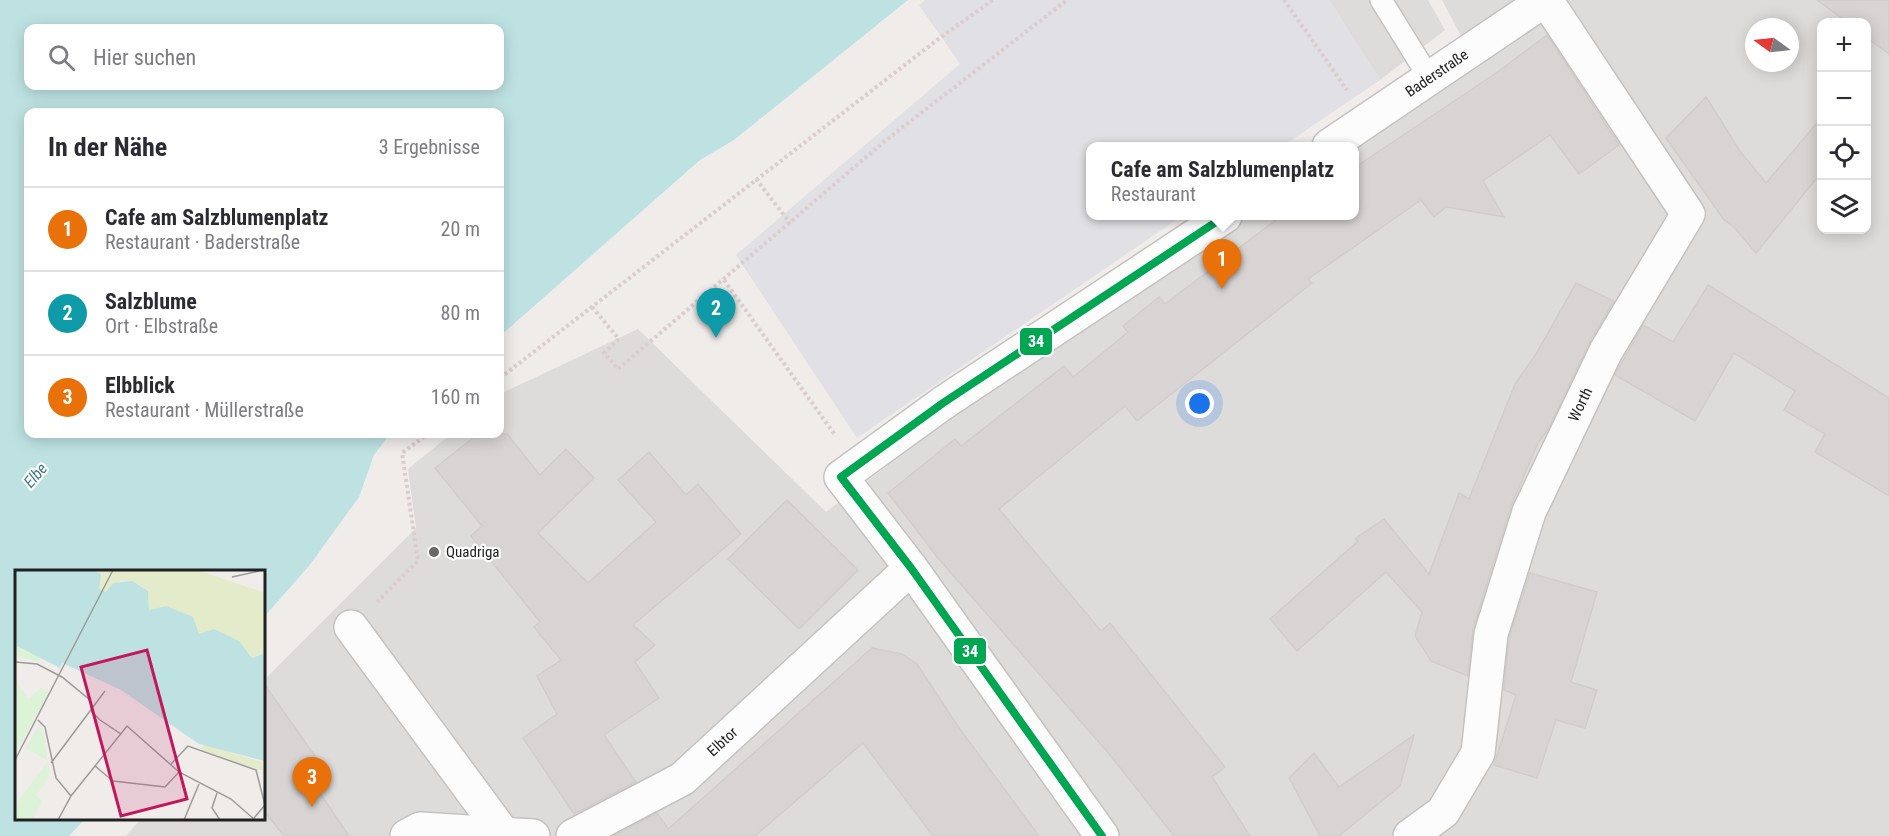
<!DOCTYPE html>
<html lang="de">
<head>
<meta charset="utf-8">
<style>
	:root { --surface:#fff; --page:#f2f2f3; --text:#2b2b33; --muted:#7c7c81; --line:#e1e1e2; --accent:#696867 }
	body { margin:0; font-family:"Roboto Condensed",sans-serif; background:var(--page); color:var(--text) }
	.controls { position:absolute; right:18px; top:18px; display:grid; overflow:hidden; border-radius:12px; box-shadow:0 3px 15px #0003 }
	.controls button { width:54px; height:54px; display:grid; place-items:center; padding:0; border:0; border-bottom:2px solid var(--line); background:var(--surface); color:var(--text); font:30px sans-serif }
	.compass { position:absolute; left:1745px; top:18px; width:54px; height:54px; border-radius:50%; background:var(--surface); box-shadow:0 3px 15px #0003; rotate:285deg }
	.you { position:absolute; left:1200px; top:404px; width:21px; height:21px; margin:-15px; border:4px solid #fff; border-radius:50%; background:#1a73e8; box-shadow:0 0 0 9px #1a73e833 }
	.badge { display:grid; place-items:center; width:39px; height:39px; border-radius:50%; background:var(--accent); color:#fff; font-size:20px; font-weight:700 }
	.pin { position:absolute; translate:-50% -50px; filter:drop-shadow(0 2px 3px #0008) }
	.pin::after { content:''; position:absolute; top:32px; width:21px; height:18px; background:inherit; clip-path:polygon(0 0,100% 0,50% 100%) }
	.popup { position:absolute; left:1086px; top:142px; width:273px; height:78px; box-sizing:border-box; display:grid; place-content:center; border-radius:12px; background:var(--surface); filter:drop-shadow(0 2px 4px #0005); font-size:20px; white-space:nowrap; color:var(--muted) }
	.popup b { font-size:22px; color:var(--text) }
	.popup::after { content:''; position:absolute; left:50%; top:100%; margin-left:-12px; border:12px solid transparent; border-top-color:var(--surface) }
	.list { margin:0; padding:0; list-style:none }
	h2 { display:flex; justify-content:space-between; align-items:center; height:78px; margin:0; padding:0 24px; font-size:26px }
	h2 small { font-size:20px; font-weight:400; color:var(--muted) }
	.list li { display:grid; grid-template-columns:39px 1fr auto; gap:18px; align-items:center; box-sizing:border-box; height:84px; padding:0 24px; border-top:2px solid var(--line) }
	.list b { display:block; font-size:22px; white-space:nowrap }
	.list p { margin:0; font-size:20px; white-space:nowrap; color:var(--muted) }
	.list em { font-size:20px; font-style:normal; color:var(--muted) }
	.icon { flex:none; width:33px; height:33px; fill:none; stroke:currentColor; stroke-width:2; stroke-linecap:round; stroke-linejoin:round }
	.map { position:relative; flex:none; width:1889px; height:836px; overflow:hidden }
	.search { position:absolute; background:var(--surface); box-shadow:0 3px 15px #0003; left:24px; top:24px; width:480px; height:66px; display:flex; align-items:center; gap:15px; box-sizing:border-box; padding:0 21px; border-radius:12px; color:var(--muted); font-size:22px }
	.panel { position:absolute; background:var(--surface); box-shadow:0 3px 15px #0003; left:24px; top:108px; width:480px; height:330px; border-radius:12px }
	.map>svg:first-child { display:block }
	.residential { fill:#dedcdb; fill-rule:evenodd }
	.religious { fill:#dddcdb }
	.plaza { fill:#e1e0e4 }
	.water { fill:#bee2e2; fill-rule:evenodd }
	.building { fill:#d7d4d3; stroke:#d2cdcb; stroke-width:1.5 }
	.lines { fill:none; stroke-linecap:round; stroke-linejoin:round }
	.lane-casing { stroke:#c5c3c2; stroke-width:24 }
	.street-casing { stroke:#c5c3c2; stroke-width:36 }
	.path { stroke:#dbcccd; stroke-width:4; stroke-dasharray:3 3; stroke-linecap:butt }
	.lane { stroke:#fdfcfc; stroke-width:21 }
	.street { stroke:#fdfcfc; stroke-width:33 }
	.bus-1-casing { stroke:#fff; stroke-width:12 }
	.bus-1 { stroke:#00a651; stroke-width:8 }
	.poi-dot { fill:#696867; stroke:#fff; stroke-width:2 }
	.labels { text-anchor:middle; stroke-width:4.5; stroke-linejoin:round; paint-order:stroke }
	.street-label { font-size:15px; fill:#212121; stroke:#fff }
	.poi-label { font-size:15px; fill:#212121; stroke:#fff; text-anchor:start }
	.water-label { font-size:16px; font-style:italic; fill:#417b91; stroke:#fff }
	.inset-road { fill:none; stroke:#9d9b9a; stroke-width:1.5 }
	.view { fill:#c2185b; fill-opacity:0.15; stroke:#c2185b; stroke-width:3 }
	.inset-edge { fill:none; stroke:#212121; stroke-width:3 }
	.line-badge { stroke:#fff; stroke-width:2 }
	.badge-label { font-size:16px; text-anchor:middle; font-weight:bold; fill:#fff }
</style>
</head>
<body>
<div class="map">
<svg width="1889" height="836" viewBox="0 0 1889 836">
	<rect width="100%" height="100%" fill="#efecea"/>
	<!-- residential -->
	<path class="residential" d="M1442,0H1889V836H126L140,820H264V680L416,528L408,469L451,434H500V394L638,329L826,512L1221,216H1354V146H1313L1461,36ZM1822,22H1866V230H1822ZM1754,27H1790V63H1754Z"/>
	<!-- religious -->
	<path class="religious" d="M1329,0H1428L1445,30L1380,80Z"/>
	<!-- plaza -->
	<path class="plaza" d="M925,0H1329L1380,80L1283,146H1090V216H1182L857,438L736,255L960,64L919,5Z"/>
	<!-- water -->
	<path class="water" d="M0,0H908L734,140L700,160L500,336V112H28V434H390L374,455L359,497L309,566L264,617V572H16V820H84L69,836H0ZM28,28H500V86H28Z"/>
	<!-- building -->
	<g class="building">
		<path d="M1817,0H1889V54L1866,37V22H1847Z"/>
		<path d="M1547,35L1619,145L1579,174L1550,135L1483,181L1504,217L1446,207L1434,217L1421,200L1308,279L1312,283L1137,421L1125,406L999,509L1101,631L1110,623L1225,767L1212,777L1250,836H1174L1110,755L938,558L888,493L955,439L961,446L1064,366L1073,377L1128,332L1123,326L1159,297L1165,304L1281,216H1354V168L1499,71Z"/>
		<path d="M1706,97L1740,151L1766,183L1821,118V173L1756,253L1733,226L1724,220L1666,138Z"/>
		<path d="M1576,283L1614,301L1589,343L1549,428L1538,443L1511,506L1473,629L1468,676L1431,661L1415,636L1422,612L1386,572L1297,651L1270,619L1358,541L1355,539L1384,519L1429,574L1459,493L1469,499L1515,384L1536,354Z"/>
		<path d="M1708,285L1889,398V496L1815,452L1825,434L1784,410L1795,391L1734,353L1695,421L1615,375L1643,325L1673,342Z"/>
		<path d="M478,434H507L540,475L566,449L594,478L538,533L588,583L656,522L618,480L649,452L686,495L698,484L741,534L633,625L655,645L635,662L659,698L604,735L636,782L574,814L523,738L557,714L537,676L561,660L534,627L540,622L471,536L482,526L435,468Z"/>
		<path d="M787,500L858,570L799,629L728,559Z"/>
		<path d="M1530,573L1597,592L1571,682L1597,690L1585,728L1556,720L1537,778L1494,765L1516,695L1504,690L1509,638Z"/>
		<path d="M872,648L902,654L917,664L957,725L1039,836H933L863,743L755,836H613L657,813L668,829Z"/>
		<path d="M264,684L315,756L309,777L349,836H284L264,811Z"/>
		<path d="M1414,735L1400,786L1339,836H1320L1289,778L1314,753L1339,787Z"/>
	</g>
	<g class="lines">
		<!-- lane casing -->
		<g class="lane-casing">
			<path id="lane" d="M1381,0L1430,79"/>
		</g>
		<!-- street casing -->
		<g class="street-casing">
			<g id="street">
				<path id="s1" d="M1329,146L1545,0"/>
				<path d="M351,627L505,836"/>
				<path d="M407,836L420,829L533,836"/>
				<path id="s2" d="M573,836L682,779L911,568"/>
				<path d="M1102,836L911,568L841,477L943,403L1225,216"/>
				<path id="s3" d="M1410,836L1443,812L1478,753L1491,634L1529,512L1606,351L1688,214L1546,0"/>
			</g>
		</g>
		<!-- path -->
		<g class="path">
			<path d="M1284,0L1347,90"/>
			<path d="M756,179L790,223"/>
			<path d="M724,280L835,435"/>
			<path d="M592,307L619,339L604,353L618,369L885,141L1067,0"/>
			<path d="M500,378L941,37L993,0"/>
			<path d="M377,602L418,561L402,453L428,434"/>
		</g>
		<!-- lane -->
		<use href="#lane" class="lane"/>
		<!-- street -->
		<use href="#street" class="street"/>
		<!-- bus-1 casing -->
		<g class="bus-1-casing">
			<path id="bus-1" d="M1102,836L911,568L841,477L943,403L1225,216"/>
		</g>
		<!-- bus-1 -->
		<use href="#bus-1" class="bus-1"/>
	</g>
	<!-- markers -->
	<circle class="poi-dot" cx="434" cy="552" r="6"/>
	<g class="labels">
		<!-- street labels -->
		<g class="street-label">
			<text dy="5" stroke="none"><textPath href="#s1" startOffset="130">Baderstraße</textPath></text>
			<text dy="5" stroke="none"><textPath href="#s3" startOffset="476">Worth</textPath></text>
			<text dy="5" stroke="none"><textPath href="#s2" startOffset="178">Elbtor</textPath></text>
		</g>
		<!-- poi labels -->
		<g class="poi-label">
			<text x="446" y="557">Quadriga</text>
		</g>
		<!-- water labels -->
		<g class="water-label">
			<text transform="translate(35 475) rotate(-49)" y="6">Elbe</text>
		</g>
	</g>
	<!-- overview -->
	<g transform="translate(15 570)">
		<rect width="250" height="250" fill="#efecea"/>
		<path d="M77,0H182L250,23V83L236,88L235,83L184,64L175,46L151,36L134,40L133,21L120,13L106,10L91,22L84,19ZM190,175L247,192L250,200H241L185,179Z" fill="#e3ebca"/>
		<path d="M0,74L27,86L24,92L0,86ZM0,110L14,129L26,118L34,123L0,183ZM23,157L27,158L35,206L21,225L27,231L17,250H1L2,233L33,191L11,178Z" fill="#ddf3d7"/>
		<path d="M0,0H77L86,4L84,19L91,22L98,13L117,11L133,21L134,40L151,36L178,47L184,64L199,59L224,71L237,88L250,83V191L184,174L106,120L47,93L45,98L0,75Z" fill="#bee2e2"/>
		<path class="inset-road" d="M217,7L244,1M0,92L22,94L47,107L75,130L77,142L85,150L106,164M23,150L30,157L41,208L56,226M0,190L98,0M36,193L90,121M156,194L173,176L241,200L250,235L239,248M80,196L98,211L150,217L164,202M202,223L197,238L205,250M43,250L56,226L112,156L164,202L216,229L240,250M169,250L184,214"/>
		<path class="view" d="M132,80L172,229L106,246L66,97Z"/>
		<rect width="250" height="250" class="inset-edge"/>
	</g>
	<g class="line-badge">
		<rect x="1019" y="327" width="34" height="29" rx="6" fill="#00a651"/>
		<rect x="953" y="637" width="34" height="28" rx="6" fill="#00a651"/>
	</g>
	<g class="badge-label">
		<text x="1036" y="347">34</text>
		<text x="970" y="657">34</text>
	</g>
</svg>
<div class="controls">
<button>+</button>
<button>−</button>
<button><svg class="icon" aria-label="locate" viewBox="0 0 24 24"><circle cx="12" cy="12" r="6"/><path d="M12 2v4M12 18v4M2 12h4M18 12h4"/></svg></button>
<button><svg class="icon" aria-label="layers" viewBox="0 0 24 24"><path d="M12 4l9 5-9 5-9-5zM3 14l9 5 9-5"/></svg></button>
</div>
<svg class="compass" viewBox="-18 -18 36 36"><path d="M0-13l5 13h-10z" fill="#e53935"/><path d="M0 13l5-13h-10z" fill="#7c7c81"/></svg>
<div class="you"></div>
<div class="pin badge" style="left:1222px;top:289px;background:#e8710a">1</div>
<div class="popup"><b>Cafe am Salzblumenplatz</b>Restaurant</div>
<div class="pin badge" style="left:716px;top:338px;background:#0f9aa8">2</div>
<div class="pin badge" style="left:312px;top:807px;background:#e8710a">3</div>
<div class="search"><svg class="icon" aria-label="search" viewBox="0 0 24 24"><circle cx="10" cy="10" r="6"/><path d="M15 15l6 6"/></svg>Hier suchen</div>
<section class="panel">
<h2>In der Nähe<small>3 Ergebnisse</small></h2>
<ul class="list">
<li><span class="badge" style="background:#e8710a">1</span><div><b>Cafe am Salzblumenplatz</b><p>Restaurant · Baderstraße</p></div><em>20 m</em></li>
<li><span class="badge" style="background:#0f9aa8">2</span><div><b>Salzblume</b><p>Ort · Elbstraße</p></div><em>80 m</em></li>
<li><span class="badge" style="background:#e8710a">3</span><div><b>Elbblick</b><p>Restaurant · Müllerstraße</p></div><em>160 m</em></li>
</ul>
</section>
</div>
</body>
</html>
